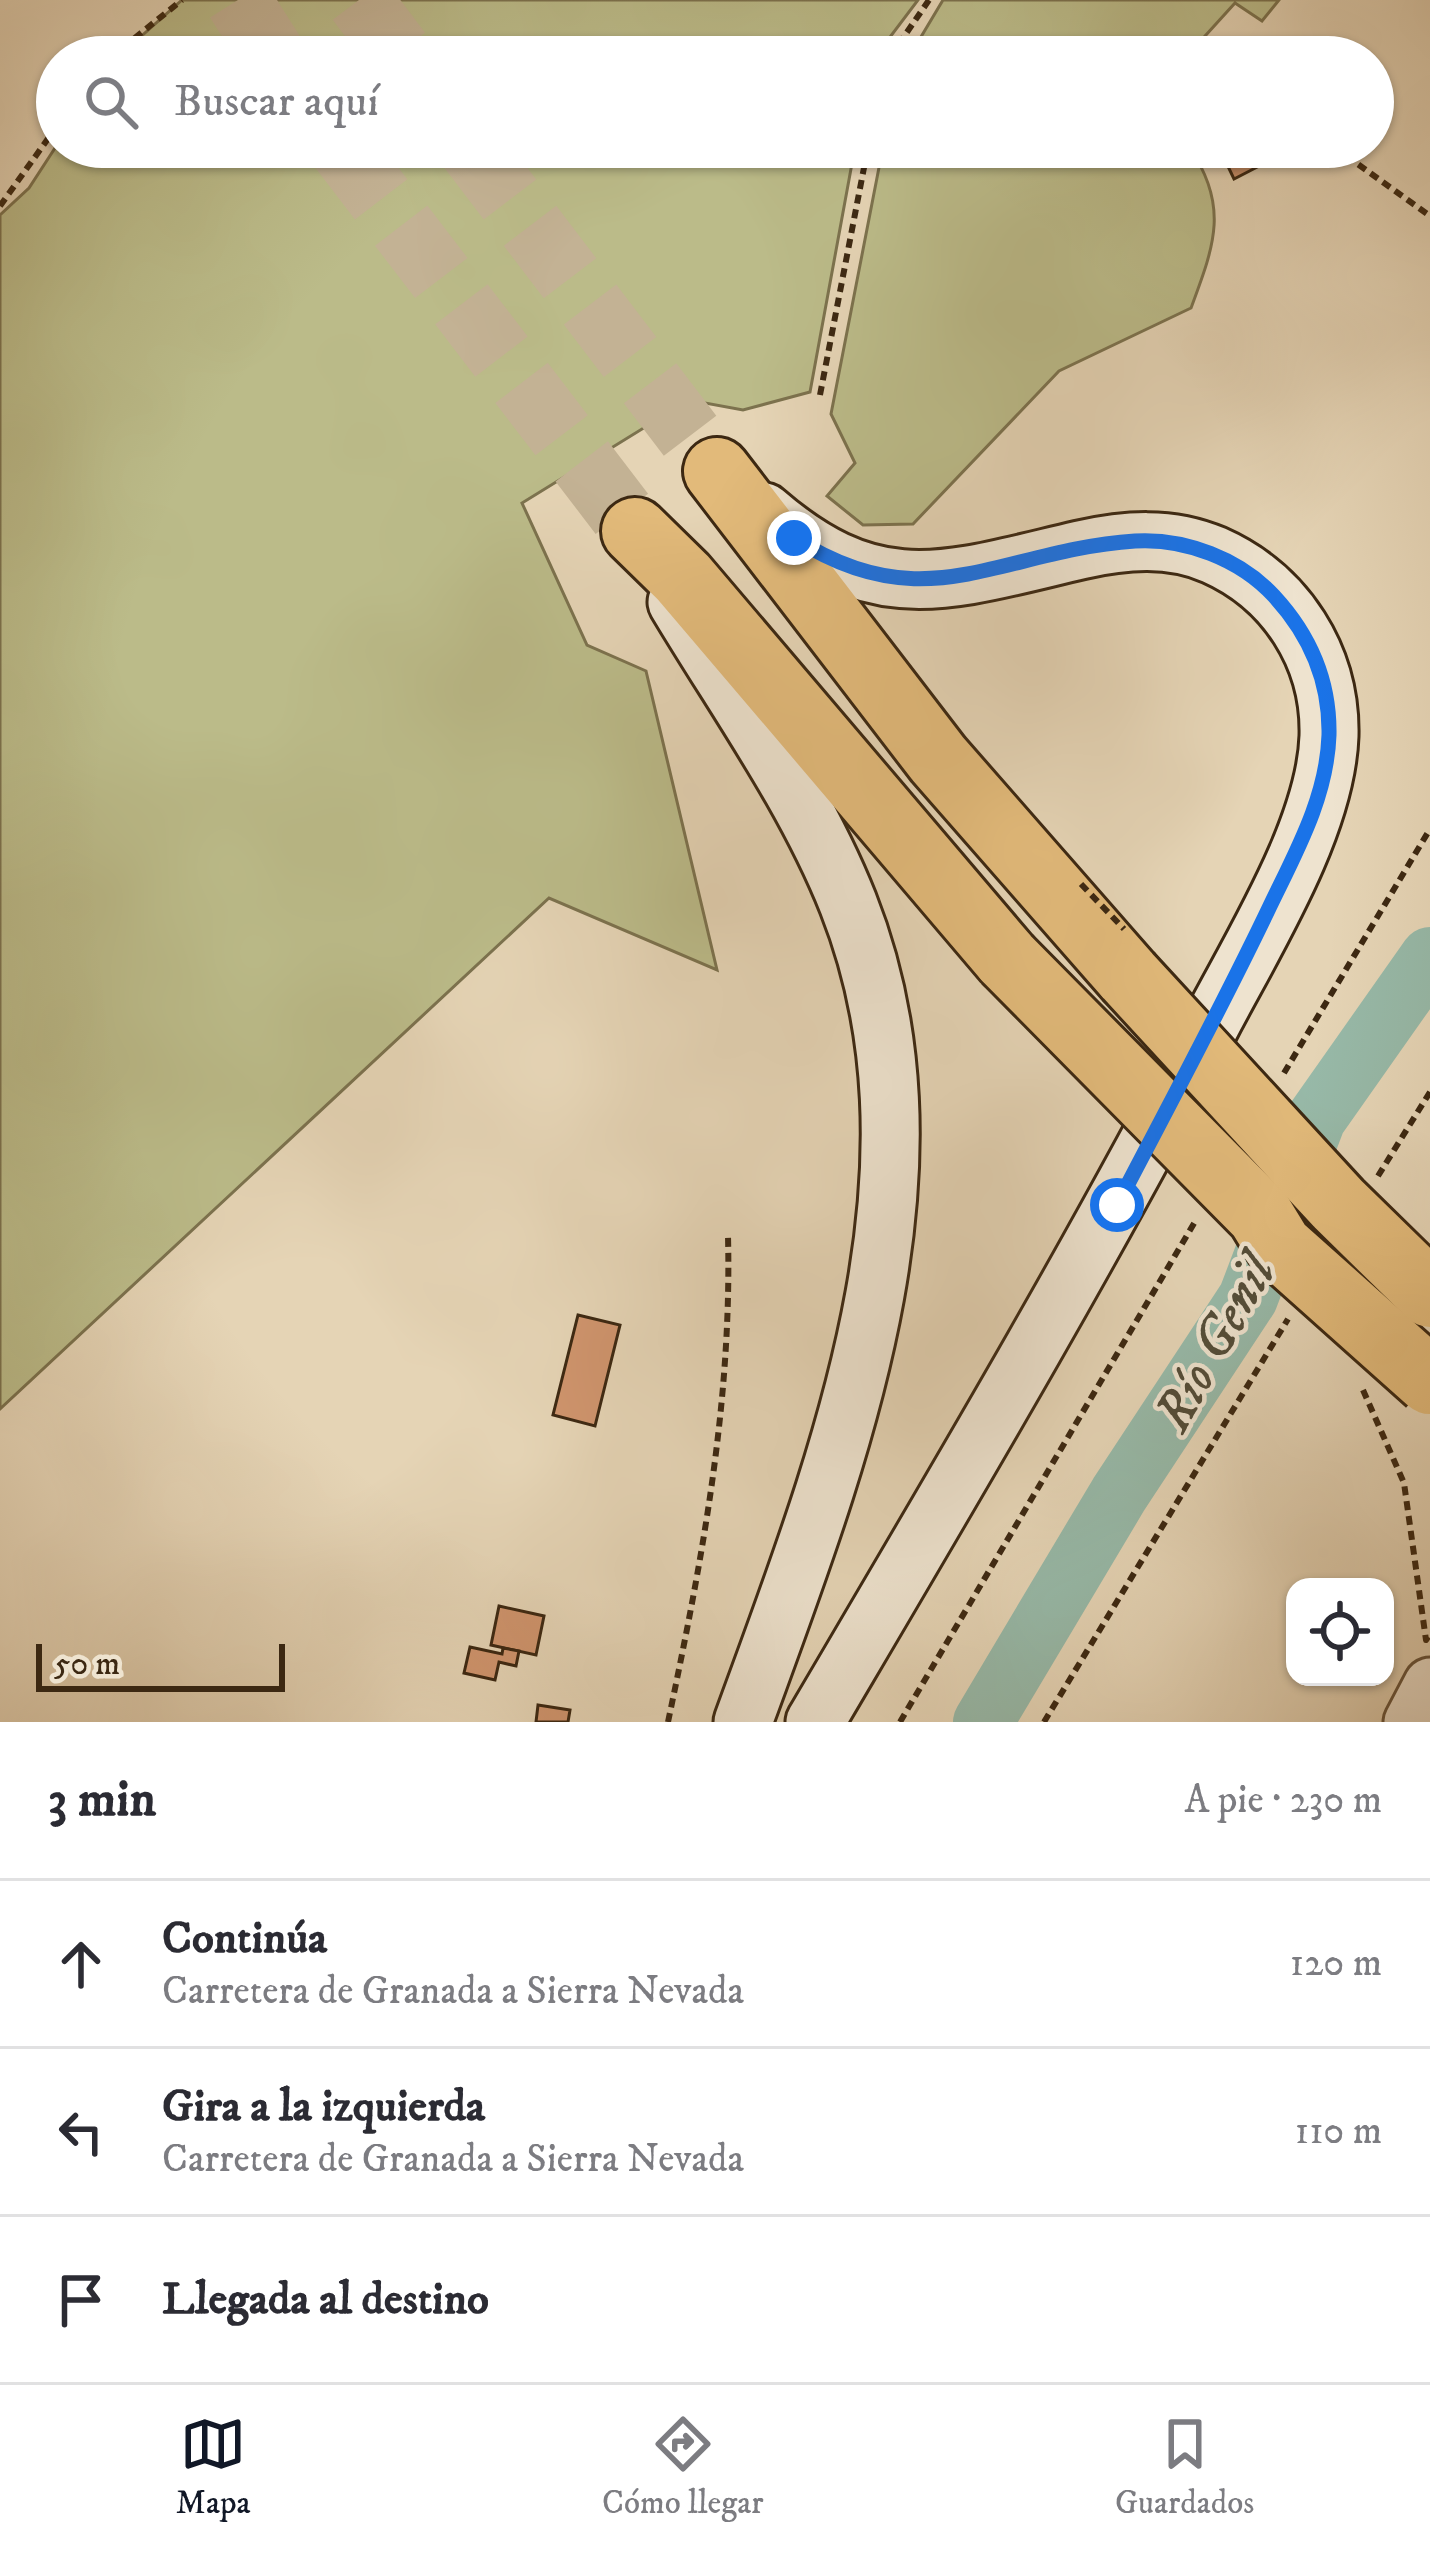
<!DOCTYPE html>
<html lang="es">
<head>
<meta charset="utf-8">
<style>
	:root { --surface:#fff; --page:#f7f7f7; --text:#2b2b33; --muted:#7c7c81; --line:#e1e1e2; --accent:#111827 }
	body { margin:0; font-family:"IM FELL DW Pica",serif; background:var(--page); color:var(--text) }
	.controls { position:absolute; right:36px; bottom:36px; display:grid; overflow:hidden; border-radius:24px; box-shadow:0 3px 9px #0004 }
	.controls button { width:108px; height:108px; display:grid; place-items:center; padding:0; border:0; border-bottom:3px solid var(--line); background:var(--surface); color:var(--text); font:60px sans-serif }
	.scale { position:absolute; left:36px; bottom:30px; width:249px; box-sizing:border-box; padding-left:12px; border:6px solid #3c2812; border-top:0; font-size:33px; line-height:42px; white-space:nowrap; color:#3c2812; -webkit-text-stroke:9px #eee3cf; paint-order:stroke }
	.stop { position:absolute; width:36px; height:36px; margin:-27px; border:9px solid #1a73e8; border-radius:50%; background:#fff }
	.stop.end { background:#1a73e8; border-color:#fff; box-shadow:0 3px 12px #0008 }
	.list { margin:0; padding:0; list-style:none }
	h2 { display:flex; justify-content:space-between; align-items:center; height:156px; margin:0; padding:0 48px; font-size:51px }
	h2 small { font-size:39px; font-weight:400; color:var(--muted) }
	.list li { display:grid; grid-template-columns:78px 1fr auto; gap:36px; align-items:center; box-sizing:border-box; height:168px; padding:0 48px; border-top:3px solid var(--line) }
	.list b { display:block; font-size:45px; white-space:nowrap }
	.list p { margin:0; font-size:39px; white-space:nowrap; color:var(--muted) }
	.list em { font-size:39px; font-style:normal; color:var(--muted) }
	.icon { flex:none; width:66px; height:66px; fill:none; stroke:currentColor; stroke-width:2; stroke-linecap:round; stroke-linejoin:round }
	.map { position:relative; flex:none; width:1430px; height:1722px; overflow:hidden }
	.search { position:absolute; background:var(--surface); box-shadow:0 3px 9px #0004; left:36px; right:36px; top:36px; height:132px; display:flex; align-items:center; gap:30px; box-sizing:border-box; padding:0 42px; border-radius:66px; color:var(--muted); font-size:45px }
	.sheet { height:660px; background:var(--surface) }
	nav { display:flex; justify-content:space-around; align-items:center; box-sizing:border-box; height:168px; border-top:3px solid var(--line); background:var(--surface); font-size:33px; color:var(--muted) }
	nav a { display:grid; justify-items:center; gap:6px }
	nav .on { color:var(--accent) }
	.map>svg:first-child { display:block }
	.green { fill:#bbbb89; stroke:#7c724e; stroke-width:3 }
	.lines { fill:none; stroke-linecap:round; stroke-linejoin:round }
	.river { stroke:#97b9a8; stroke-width:60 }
	.building { fill:#d0956e; stroke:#3c2812; stroke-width:3 }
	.motorway-tunnel { stroke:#c3b294; stroke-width:66; stroke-dasharray:66 33; stroke-linecap:butt }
	.tertiary-casing { stroke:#66533b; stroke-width:57 }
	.secondary-casing { stroke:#3c2812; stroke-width:63 }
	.motorway-casing { stroke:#3c2812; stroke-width:72 }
	.path { stroke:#3c2812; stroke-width:6; stroke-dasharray:9 6; stroke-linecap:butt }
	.tertiary { stroke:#eee3cf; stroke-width:51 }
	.secondary { stroke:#eee3cf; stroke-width:57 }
	.motorway { stroke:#e2ba7a; stroke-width:66 }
	.motorway-bridge-casing { stroke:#3c2812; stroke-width:72; stroke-linecap:butt }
	.path-bridge { stroke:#3c2812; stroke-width:6; stroke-dasharray:9 6; stroke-linecap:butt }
	.motorway-bridge { stroke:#e2ba7a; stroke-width:66 }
	.route { stroke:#1a73e8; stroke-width:15 }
	.labels { text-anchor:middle; stroke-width:9; stroke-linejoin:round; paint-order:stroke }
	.water-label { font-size:54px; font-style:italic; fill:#534c38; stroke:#eee3cf }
</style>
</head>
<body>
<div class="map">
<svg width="1430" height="1722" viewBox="0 0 1430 1722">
	<rect width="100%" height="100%" fill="#e5d4b5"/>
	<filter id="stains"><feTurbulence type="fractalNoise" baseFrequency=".00167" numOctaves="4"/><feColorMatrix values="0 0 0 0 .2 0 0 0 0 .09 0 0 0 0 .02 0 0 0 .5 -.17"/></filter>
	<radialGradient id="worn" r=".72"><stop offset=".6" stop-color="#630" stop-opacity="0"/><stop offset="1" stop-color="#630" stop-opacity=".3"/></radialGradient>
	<!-- green -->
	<g class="green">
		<path d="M182,0H918L875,57H118Z"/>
		<path d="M943,0H1279L1262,21L1235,3L1186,57H909Z"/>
		<path d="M57,145L855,147L810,392L743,410L689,400L522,503L587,645L646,671L717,970L549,898L0,1409V215L29,188Z"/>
		<path d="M883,147H1189C1230,206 1214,246 1191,308L1059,371L913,524L863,525L827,496L855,463L831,414Z"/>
	</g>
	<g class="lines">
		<!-- river -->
		<path class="river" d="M983,1722L1119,1494L1248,1298L1316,1119L1430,957"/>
	</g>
	<!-- building -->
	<g class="building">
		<path d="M1202,147H1225L1212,159Z"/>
		<path d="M1235,147H1296L1234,179L1222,154Z"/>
		<path d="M578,1315L620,1325L595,1426L553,1415Z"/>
		<path d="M499,1606L544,1616L536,1655L491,1645Z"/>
		<path d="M470,1647L502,1654L503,1648L519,1651L516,1666L499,1662L495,1680L464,1673Z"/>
		<path d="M538,1705L570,1710L568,1722H536Z"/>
	</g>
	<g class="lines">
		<!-- motorway-tunnel -->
		<g class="motorway-tunnel">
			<path d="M238,0L274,57"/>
			<path d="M359,0L402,57"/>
			<path d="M341,147L635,531"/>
			<path d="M470,147L717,471"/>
		</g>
		<!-- tertiary casing -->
		<g class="tertiary-casing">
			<path id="tertiary" d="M1410,1722L1430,1684"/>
		</g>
		<!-- secondary casing -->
		<g class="secondary-casing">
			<g id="secondary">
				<path d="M764,512C877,610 947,581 1080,550C1125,540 1170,536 1214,555C1286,587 1331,657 1329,736C1326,827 1254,942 1212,1022C1088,1261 951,1491 815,1722"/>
				<path d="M677,602C735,699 806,797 848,903C955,1173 836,1466 743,1722"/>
			</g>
		</g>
		<!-- motorway casing -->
		<g class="motorway-casing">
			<g id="motorway">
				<path d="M717,471L938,759L1128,976"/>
				<path d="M635,531L683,578L1007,959"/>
			</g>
		</g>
		<!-- path -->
		<g class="path">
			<path d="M111,57L182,0"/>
			<path d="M890,57L929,0"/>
			<path d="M1334,147L1430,216"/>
			<path d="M0,206L57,126"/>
			<path d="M820,395L868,147"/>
			<path d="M1284,1073L1430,829"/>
			<path d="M1378,1176L1430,1092"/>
			<path d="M1363,1390L1404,1483L1426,1640L1430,1634"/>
			<path d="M668,1722C702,1561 732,1402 728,1236"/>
			<path d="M900,1722L1196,1220"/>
			<path d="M1044,1722L1288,1319"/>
		</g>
		<!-- tertiary -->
		<use href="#tertiary" class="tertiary"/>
		<!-- secondary -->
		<use href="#secondary" class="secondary"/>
		<!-- motorway -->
		<use href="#motorway" class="motorway"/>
		<!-- motorway-bridge casing -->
		<g class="motorway-bridge-casing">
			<g id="motorway-bridge">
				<path d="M1007,959L1260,1215L1279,1246L1430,1381"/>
				<path d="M1128,976L1338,1204L1430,1294"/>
			</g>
		</g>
		<!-- path-bridge -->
		<path class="path-bridge" d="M1081,884L1124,929"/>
		<!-- motorway-bridge -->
		<use href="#motorway-bridge" class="motorway-bridge"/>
	</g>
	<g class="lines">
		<!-- route -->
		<path class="route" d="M794,538C926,623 1000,550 1135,541C1185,538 1240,559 1274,596C1310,635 1330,682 1329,735C1327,797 1296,852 1270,906C1222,1007 1169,1105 1117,1205"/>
	</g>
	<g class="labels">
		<!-- water labels -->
		<g class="water-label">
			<text transform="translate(1213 1342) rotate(-61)" y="19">Río Genil</text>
		</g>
	</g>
	<rect width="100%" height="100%" filter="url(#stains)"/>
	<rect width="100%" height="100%" fill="url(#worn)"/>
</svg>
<div class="controls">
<button><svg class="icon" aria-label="locate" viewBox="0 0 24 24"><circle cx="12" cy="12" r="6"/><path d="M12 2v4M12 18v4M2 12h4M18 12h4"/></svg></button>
</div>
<div class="scale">50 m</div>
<div class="stop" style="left:1117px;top:1205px"></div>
<div class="stop end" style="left:794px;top:538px"></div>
<div class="search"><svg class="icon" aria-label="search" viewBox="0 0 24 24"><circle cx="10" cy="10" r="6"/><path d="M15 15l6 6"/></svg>Buscar aquí</div>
</div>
<section class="sheet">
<h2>3 min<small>A pie · 230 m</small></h2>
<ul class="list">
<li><svg class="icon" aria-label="ahead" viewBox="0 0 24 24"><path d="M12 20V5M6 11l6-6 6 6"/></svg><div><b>Continúa</b><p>Carretera de Granada a Sierra Nevada</p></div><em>120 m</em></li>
<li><svg class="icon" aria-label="left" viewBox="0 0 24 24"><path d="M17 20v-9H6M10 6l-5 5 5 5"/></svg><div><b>Gira a la izquierda</b><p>Carretera de Granada a Sierra Nevada</p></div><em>110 m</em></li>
<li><svg class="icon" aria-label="arrive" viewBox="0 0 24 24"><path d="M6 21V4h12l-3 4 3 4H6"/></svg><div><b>Llegada al destino</b></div></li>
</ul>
</section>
<nav>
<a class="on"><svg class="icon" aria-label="map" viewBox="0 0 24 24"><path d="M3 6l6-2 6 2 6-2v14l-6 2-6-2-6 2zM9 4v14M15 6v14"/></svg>Mapa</a>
<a><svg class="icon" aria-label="directions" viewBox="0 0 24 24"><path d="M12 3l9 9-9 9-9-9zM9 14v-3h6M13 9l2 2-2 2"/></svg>Cómo llegar</a>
<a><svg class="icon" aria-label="saved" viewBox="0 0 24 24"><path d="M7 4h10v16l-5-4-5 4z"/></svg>Guardados</a>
</nav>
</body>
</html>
